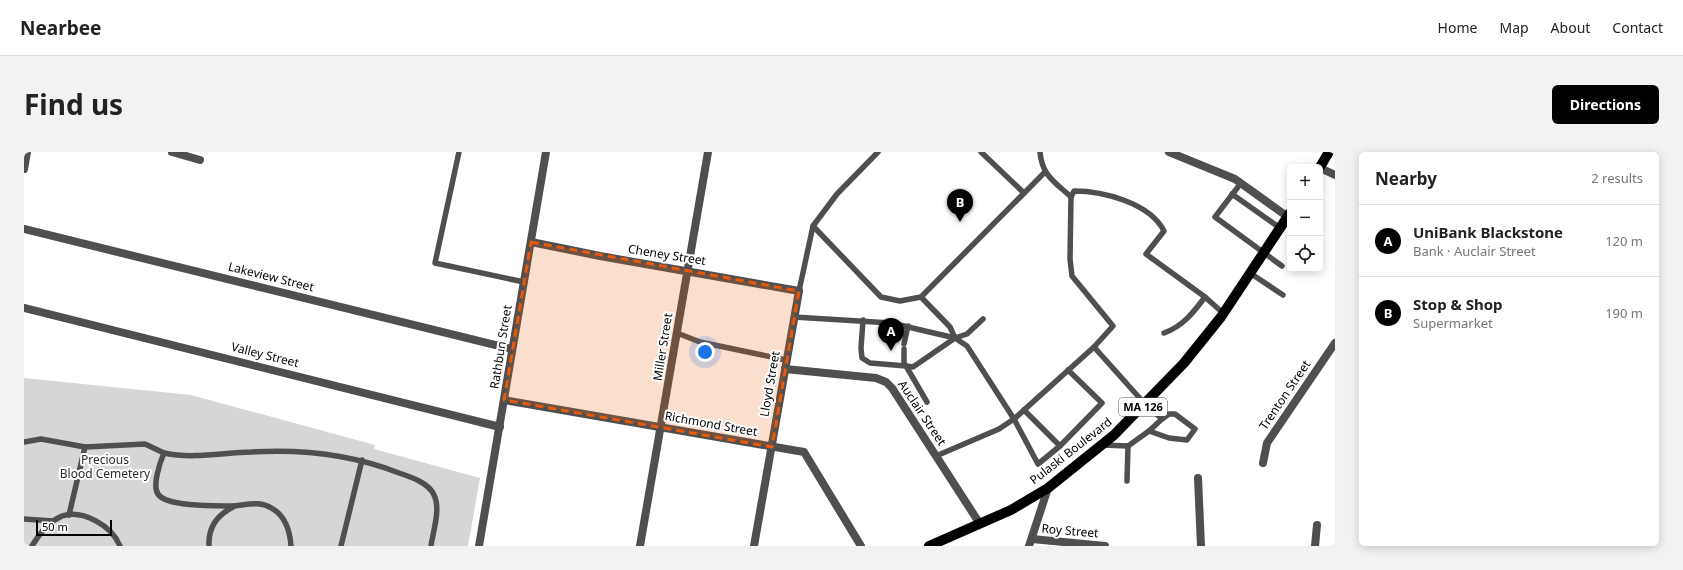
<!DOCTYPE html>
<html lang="en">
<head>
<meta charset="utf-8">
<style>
	:root { --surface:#fff; --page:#f2f2f2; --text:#222; --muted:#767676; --line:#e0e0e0; --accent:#000 }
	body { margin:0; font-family:"Noto Sans",sans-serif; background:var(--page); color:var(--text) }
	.controls { position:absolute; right:12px; top:12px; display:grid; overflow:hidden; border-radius:6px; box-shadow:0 2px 10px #0003 }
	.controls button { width:36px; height:36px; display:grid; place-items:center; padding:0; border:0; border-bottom:1px solid var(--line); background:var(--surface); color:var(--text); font:20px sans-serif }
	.scale { position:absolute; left:12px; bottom:10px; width:76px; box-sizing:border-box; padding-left:4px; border:2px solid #000; border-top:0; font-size:11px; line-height:14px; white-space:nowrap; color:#000; -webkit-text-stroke:3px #fff; paint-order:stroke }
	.you { position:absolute; left:681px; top:200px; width:14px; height:14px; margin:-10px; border:3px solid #fff; border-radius:50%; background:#1a73e8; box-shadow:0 0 0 6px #1a73e833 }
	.badge { display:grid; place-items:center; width:26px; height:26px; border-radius:50%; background:var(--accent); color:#fff; font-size:13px; font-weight:700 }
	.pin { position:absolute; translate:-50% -33px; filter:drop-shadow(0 1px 2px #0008) }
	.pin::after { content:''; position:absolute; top:21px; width:14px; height:12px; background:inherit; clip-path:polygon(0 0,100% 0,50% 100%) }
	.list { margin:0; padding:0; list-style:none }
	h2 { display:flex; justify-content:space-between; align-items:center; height:52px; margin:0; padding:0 16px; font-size:17px }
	h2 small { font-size:13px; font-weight:400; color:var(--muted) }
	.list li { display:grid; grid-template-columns:26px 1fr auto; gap:12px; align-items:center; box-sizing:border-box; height:72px; padding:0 16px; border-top:1px solid var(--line) }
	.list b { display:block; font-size:15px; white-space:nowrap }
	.list p { margin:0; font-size:13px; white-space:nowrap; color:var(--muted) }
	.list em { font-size:13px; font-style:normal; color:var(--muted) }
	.icon { flex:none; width:22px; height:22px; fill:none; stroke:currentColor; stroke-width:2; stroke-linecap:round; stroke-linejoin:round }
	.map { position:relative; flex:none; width:1311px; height:394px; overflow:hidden; border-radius:6px }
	header { display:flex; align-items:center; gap:24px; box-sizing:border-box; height:56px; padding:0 20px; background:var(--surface); border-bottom:1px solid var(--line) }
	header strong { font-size:19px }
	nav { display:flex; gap:22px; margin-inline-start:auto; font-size:14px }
	.intro { display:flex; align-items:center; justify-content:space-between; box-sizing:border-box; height:96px; padding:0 24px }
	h1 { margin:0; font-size:28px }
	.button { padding:10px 18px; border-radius:6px; background:var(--accent); color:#fff; font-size:14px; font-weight:700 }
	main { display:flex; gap:24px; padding:0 24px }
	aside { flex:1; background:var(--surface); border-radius:6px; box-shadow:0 2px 10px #0003 }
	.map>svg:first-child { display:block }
	.green { fill:#d6d6d6 }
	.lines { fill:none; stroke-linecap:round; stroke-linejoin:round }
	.service { stroke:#4f4f4f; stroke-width:5.5 }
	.minor { stroke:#4f4f4f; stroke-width:8 }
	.tertiary { stroke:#4f4f4f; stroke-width:8 }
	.primary { stroke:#000; stroke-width:10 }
	.marked { fill:#e8590c; fill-opacity:0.2; stroke:#e8590c; stroke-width:3; stroke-dasharray:8 5; stroke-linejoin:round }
	.labels { text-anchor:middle; stroke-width:4; stroke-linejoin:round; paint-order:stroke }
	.shield { fill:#fff; stroke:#4c4c4c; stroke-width:1 }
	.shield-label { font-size:11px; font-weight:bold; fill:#000 }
	.street-label { font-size:12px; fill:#000; stroke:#fff }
	.park-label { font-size:12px; fill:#2d2d2d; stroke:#fff }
</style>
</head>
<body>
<header>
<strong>Nearbee</strong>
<nav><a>Home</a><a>Map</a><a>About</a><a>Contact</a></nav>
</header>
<div class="intro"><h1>Find us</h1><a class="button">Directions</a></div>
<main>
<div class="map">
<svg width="1311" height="394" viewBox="0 0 1311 394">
	<rect width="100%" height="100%" fill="#fff"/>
	<!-- green -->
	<path class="green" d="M0,226L167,243L351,293L350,297L456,326L444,394H0Z"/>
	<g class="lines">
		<!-- service -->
		<g class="service">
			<path d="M435,0L411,111L500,130"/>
			<path d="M957,0L1000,41"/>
			<path d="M1217,31L1191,65L1258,114"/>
			<path d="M1208,42L1256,76"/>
			<path d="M1047,45L1050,39C1079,39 1126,51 1140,79L1122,102L1181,145L1199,161"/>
			<path d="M789,74L857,145L876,149L897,145L1021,20"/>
			<path d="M1226,121L1259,143"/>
			<path d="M775,139L789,74L813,42L854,0"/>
			<path d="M897,145L926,175L931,186L943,194L990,267L1014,312L1036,294"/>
			<path d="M770,165L867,171L931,186"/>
			<path d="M839,168L837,196L838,206L846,211L882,214L903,250"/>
			<path d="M653,181L676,190L762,208"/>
			<path d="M1140,181C1159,174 1169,161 1181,145"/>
			<path d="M880,192L884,174"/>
			<path d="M1070,195L1121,252L1138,267L1125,279L1104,294L1079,293"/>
			<path d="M880,197V211L882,214L889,215L931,186L943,182L959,167"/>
			<path d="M1000,258L1036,294L1078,251L1044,218"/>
			<path d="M1125,279L1145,286L1163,288L1171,277L1151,262H1145L1138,267"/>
			<path d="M0,290L17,287L61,295L121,292L140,301C136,310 128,334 134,342C142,355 193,354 208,354C222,353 236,348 249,357C262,365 266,380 267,394"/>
			<path d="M140,301C169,307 197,301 227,300C278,297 327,302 375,321C387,325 405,331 410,343C417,357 409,379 407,394"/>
			<path d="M912,304L975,277L990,267L1070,195L1089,174L1048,124L1046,107L1047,45C1031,30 1018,24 1016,0"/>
			<path d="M1103,329L1104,294"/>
			<path d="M45,363L61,295"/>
			<path d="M0,367L29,369"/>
			<path d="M8,394C15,382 24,370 38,364C59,357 88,374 96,394"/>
			<path d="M185,394C184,375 193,363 209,355"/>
			<path d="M317,394L338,308"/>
		</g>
		<!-- minor -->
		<g class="minor">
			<path d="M148,0L176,8"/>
			<path d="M1145,0L1211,27L1264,65"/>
			<path d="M1296,16L1311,23"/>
			<path d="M0,17L3,0"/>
			<path d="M0,77L488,197"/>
			<path d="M507,90L576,104L775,139L730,394"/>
			<path d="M0,156L476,275"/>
			<path d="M761,217L852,226L862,230L868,236L956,372"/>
			<path d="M1239,311L1243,291L1311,191"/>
			<path d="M1174,326L1177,394"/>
			<path d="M1008,387L1081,394"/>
			<path d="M616,394L684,0"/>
			<path d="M1005,394L1024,336"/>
			<path d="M1291,394L1293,373"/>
		</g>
		<!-- tertiary -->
		<g class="tertiary">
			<path d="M480,248L780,300L837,394"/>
			<path d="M455,394L522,0"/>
		</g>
		<!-- primary -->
		<g class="primary">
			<path d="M1296,15L1305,0"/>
			<path d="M905,394L987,358L1024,336L1090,283L1160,211L1197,165L1266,61"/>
		</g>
	</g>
	<!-- marked area -->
	<path class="marked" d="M507,90L775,139L748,295L480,248Z"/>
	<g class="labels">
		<!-- shield labels -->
		<rect class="shield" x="1095" y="246" width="48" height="18" rx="3"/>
		<g class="shield-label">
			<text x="1119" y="259">MA 126</text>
		</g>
		<!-- street labels -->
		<g class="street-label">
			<text transform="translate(643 103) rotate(9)" y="4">Cheney Street</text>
			<text transform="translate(247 125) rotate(14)" y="4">Lakeview Street</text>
			<text transform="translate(477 195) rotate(-81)" y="4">Rathbun Street</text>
			<text transform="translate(639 195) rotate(-81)" y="4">Miller Street</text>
			<text transform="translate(241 203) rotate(14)" y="4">Valley Street</text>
			<text transform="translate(746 232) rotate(-80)" y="4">Lloyd Street</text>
			<text transform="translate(1261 243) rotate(-56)" y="4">Trenton Street</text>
			<text transform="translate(898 261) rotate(56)" y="4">Auclair Street</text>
			<text transform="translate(687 272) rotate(10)" y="4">Richmond Street</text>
			<text transform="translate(1047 299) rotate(-38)" y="4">Pulaski Boulevard</text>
			<text transform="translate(1046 379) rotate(5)" y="4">Roy Street</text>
		</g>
		<!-- park labels -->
		<g class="park-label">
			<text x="81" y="312">Precious<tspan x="81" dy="14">Blood Cemetery</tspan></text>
		</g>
	</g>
</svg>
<div class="controls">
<button>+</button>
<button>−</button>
<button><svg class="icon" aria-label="locate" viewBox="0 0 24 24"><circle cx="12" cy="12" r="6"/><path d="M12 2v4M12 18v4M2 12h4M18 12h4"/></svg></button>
</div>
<div class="scale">50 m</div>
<div class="you"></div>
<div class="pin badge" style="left:867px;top:199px">A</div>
<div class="pin badge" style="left:936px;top:70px">B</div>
</div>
<aside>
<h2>Nearby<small>2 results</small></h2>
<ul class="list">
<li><span class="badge">A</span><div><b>UniBank Blackstone</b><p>Bank · Auclair Street</p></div><em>120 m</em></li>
<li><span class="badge">B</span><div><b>Stop &amp; Shop</b><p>Supermarket</p></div><em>190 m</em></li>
</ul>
</aside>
</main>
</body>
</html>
